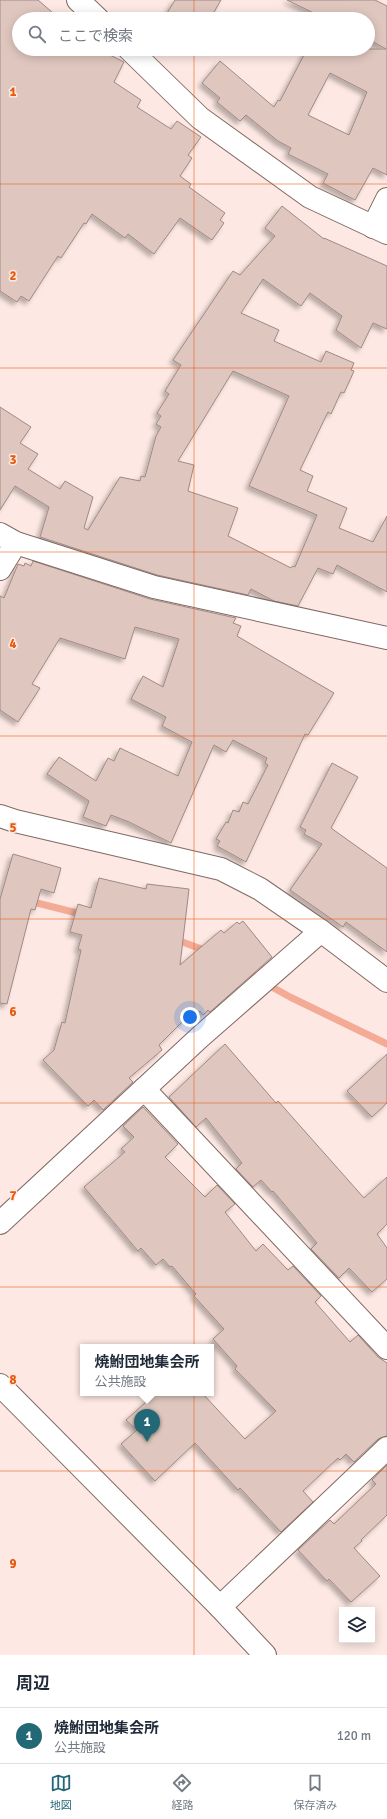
<!DOCTYPE html>
<html lang="ja">
<head>
<meta charset="utf-8">
<style>
	:root { --surface:#fff; --page:#f2f2f3; --text:#1f2937; --muted:#747a83; --line:#e0e1e3; --accent:#226877 }
	body { margin:0; font-family:Signika,"Noto Sans JP",sans-serif; background:var(--page); color:var(--text) }
	.controls { position:absolute; right:12px; bottom:12px; display:grid; overflow:hidden; border-radius:0px; box-shadow:0 2px 10px #0003 }
	.controls button { width:36px; height:36px; display:grid; place-items:center; padding:0; border:0; border-bottom:1px solid var(--line); background:var(--surface); color:var(--text); font:20px sans-serif }
	.you { position:absolute; left:190px; top:1017px; width:14px; height:14px; margin:-10px; border:3px solid #fff; border-radius:50%; background:#1a73e8; box-shadow:0 0 0 6px #1a73e833 }
	.badge { display:grid; place-items:center; width:26px; height:26px; border-radius:50%; background:var(--accent); color:#fff; font-size:13px; font-weight:700 }
	.pin { position:absolute; translate:-50% -33px; filter:drop-shadow(0 1px 2px #0008) }
	.pin::after { content:''; position:absolute; top:21px; width:14px; height:12px; background:inherit; clip-path:polygon(0 0,100% 0,50% 100%) }
	.popup { position:absolute; left:80px; top:1344px; width:134px; height:52px; box-sizing:border-box; display:grid; place-content:center; border-radius:0px; background:var(--surface); filter:drop-shadow(0 1px 3px #0005); font-size:13px; white-space:nowrap; color:var(--muted) }
	.popup b { font-size:15px; color:var(--text) }
	.popup::after { content:''; position:absolute; left:50%; top:100%; margin-left:-8px; border:8px solid transparent; border-top-color:var(--surface) }
	.list { margin:0; padding:0; list-style:none }
	h2 { display:flex; justify-content:space-between; align-items:center; height:52px; margin:0; padding:0 16px; font-size:17px }
	h2 small { font-size:13px; font-weight:400; color:var(--muted) }
	.list li { display:grid; grid-template-columns:26px 1fr auto; gap:12px; align-items:center; box-sizing:border-box; height:56px; padding:0 16px; border-top:1px solid var(--line) }
	.list b { display:block; font-size:15px; white-space:nowrap }
	.list p { margin:0; font-size:13px; white-space:nowrap; color:var(--muted) }
	.list em { font-size:13px; font-style:normal; color:var(--muted) }
	.icon { flex:none; width:22px; height:22px; fill:none; stroke:currentColor; stroke-width:2; stroke-linecap:round; stroke-linejoin:round }
	.map { position:relative; flex:none; width:387px; height:1655px; overflow:hidden }
	.search { position:absolute; background:var(--surface); box-shadow:0 2px 10px #0003; left:12px; right:12px; top:12px; height:44px; display:flex; align-items:center; gap:10px; box-sizing:border-box; padding:0 14px; border-radius:22px; color:var(--muted); font-size:15px }
	.sheet { height:108px; background:var(--surface) }
	nav { display:flex; justify-content:space-around; align-items:center; box-sizing:border-box; height:56px; border-top:1px solid var(--line); background:var(--surface); font-size:11px; color:var(--muted) }
	nav a { display:grid; justify-items:center; gap:2px }
	nav .on { color:var(--accent) }
	.map>svg:first-child { display:block }
	.lines { fill:none; stroke-linecap:round; stroke-linejoin:round }
	.stream { stroke:#f3ab96; stroke-width:7 }
	.building { fill:#dfc7bf; stroke:#a08983; fill-rule:evenodd; filter:url(#shadow) }
	.minor-casing { stroke:#806a64; stroke-width:24 }
	.minor { stroke:#fff; stroke-width:22 }
	.grid { fill:none; stroke:#e8590c; stroke-width:1; stroke-opacity:0.55 }
	.grid-label { font-size:13px; text-anchor:middle; font-weight:bold; fill:#e8590c; stroke:#fde8e3; stroke-width:3; stroke-linejoin:round; paint-order:stroke }
</style>
</head>
<body>
<div class="map">
<svg width="387" height="1655" viewBox="0 0 387 1655">
	<defs>
		<filter id="shadow"><feDropShadow dx="-3.5" dy="3.5" stdDeviation="2" flood-color="#0004"/></filter>
	</defs>
	<rect width="100%" height="100%" fill="#fde8e3"/>
	<g class="lines">
		<!-- stream -->
		<g class="stream">
			<path d="M29,901L85,915"/>
			<path d="M174,939L207,951"/>
			<path d="M243,971L290,997L387,1044"/>
		</g>
	</g>
	<!-- building -->
	<g class="building">
		<path d="M0,0H38L60,19H19V49H98L124,62L114,82L141,100L137,107L171,129L177,121L201,137L188,155L192,158L180,176L191,184L189,187L225,213L220,220L224,223L212,240L180,218L154,254L128,234L125,238L92,214L86,224L84,223L61,258L58,256L29,301L21,296L17,302L0,291Z"/>
		<path d="M175,0H221L210,19H178L167,13Z"/>
		<path d="M287,0H375L387,6V175L373,168L355,200L323,183L328,174L288,154L291,148L278,141L246,115L240,121L217,102L220,98L202,83L220,61L274,107L278,100L280,101L307,49H386L368,39V19H326ZM330,73L367,92L349,135L308,115Z"/>
		<path d="M282,206L324,239V238L387,266V329L373,323L361,348L336,330L342,316L310,293L301,306L263,279L241,313L279,330L274,341L321,362L326,351L354,363L351,370L354,371L344,393L341,392L331,414L328,412L300,470L313,476L307,491L347,508L339,528L373,542L387,516V592L337,565L333,574L318,568L298,606L274,601L251,589L248,595L157,575L40,537L49,507L15,486L0,510V407L31,427L20,443L38,454L28,469L60,489L65,481L93,497L84,528L88,530L120,477L140,481L141,476L145,477L156,436L161,427L156,424L161,416L157,413L169,394L165,391L181,365L173,360L233,271L240,275L275,236L265,228ZM233,371L289,396L249,486L317,515L295,567L293,566L291,568L228,536L238,508L188,491L194,465L178,461Z"/>
		<path d="M33,561L150,599L236,618L233,623L241,626L237,636L334,693L308,735L305,734L246,862L217,846L220,841L216,839L226,822L228,823L233,810L239,812L243,802L248,804L268,765L265,763L267,758L233,740L226,752L214,745L171,843L129,822L111,815L106,826L83,817L89,801L47,774L59,757L96,781L108,758L114,761L120,748L178,776L192,742L162,726L166,717L131,699L143,676L163,687L179,639L135,627L125,659L60,638L32,684L40,688L18,722L0,710V596L4,598L18,564L24,566L25,563L31,566Z"/>
		<path d="M332,763L358,777L331,828L387,868V952L346,922L343,927L290,890L322,844L304,834L306,830L300,827Z"/>
		<path d="M13,854L61,868L54,893L41,889L35,910L31,909L7,1004L0,1003V899Z"/>
		<path d="M99,878L146,889L147,884L189,889L180,965L221,930L224,933L237,922L239,924L243,921L272,957L210,1012L208,1010L203,1015L200,1011L191,1020L188,1016L159,1045L162,1050L129,1078L133,1082L103,1110L94,1100L88,1106L43,1060L54,1050L62,1022L65,1023L81,950L78,949L82,935L70,932L78,904L91,908Z"/>
		<path d="M225,1044L276,1103L278,1101L364,1198L387,1177V1224L377,1234L387,1248V1279L372,1292L349,1268L339,1278L311,1249L317,1243L273,1191L272,1192L261,1180L253,1187L236,1169L242,1163L206,1118L196,1127L169,1097Z"/>
		<path d="M387,1054V1103L372,1117L347,1091Z"/>
		<path d="M143,1107L178,1144L165,1157L205,1197L217,1185L235,1204L225,1212L256,1251L263,1244L288,1270L293,1266L321,1296L315,1302L350,1342L358,1335L378,1357L387,1363V1436L378,1439L354,1462L346,1454L340,1460L338,1458L303,1491L313,1502L281,1532L240,1488L238,1490L195,1443L155,1481L121,1444L137,1430L126,1420L156,1393H202L245,1439L276,1411L235,1369L237,1366L213,1339L224,1329L194,1296L196,1294L172,1266L170,1267L163,1259L156,1265L141,1248L138,1251L84,1187L125,1152L121,1149L134,1137L123,1126Z"/>
		<path d="M387,1465V1515L361,1540L362,1541L354,1548L380,1576L351,1602L329,1579L327,1581L298,1550L330,1520L334,1524L376,1484L372,1480Z"/>
	</g>
	<g class="lines">
		<!-- minor casing -->
		<g class="minor-casing">
			<g id="minor">
				<path d="M78,0L98,19"/>
				<path d="M129,49L200,118L310,197L387,233"/>
				<path d="M373,227L387,199"/>
				<path d="M0,534L16,543L154,587L387,638"/>
				<path d="M0,569L16,543"/>
				<path d="M0,816L15,821L221,869L260,889L321,931L387,981"/>
				<path d="M144,1089L387,1348"/>
				<path d="M0,1223L200,1037L321,931"/>
				<path d="M0,1385L220,1607L265,1655"/>
				<path d="M220,1607L387,1448"/>
			</g>
		</g>
		<!-- minor -->
		<use href="#minor" class="minor"/>
	</g>
	<!-- grid -->
	<path class="grid" d="M194,0V19M194,49V1655M0,184H387M0,368H387M0,552H387M0,736H387M0,919H387M0,1103H387M0,1287H387M0,1471H387"/>
	<g class="grid-label">
		<text x="13" y="96">1</text>
		<text x="13" y="280">2</text>
		<text x="13" y="464">3</text>
		<text x="13" y="648">4</text>
		<text x="13" y="832">5</text>
		<text x="13" y="1016">6</text>
		<text x="13" y="1200">7</text>
		<text x="13" y="1384">8</text>
		<text x="13" y="1568">9</text>
	</g>
</svg>
<div class="controls">
<button><svg class="icon" aria-label="layers" viewBox="0 0 24 24"><path d="M12 4l9 5-9 5-9-5zM3 14l9 5 9-5"/></svg></button>
</div>
<div class="you"></div>
<div class="pin badge" style="left:147px;top:1442px">1</div>
<div class="popup"><b>焼鮒団地集会所</b>公共施設</div>
<div class="search"><svg class="icon" aria-label="search" viewBox="0 0 24 24"><circle cx="10" cy="10" r="6"/><path d="M15 15l6 6"/></svg>ここで検索</div>
</div>
<section class="sheet">
<h2>周辺<small></small></h2>
<ul class="list">
<li><span class="badge">1</span><div><b>焼鮒団地集会所</b><p>公共施設</p></div><em>120 m</em></li>
</ul>
</section>
<nav>
<a class="on"><svg class="icon" aria-label="map" viewBox="0 0 24 24"><path d="M3 6l6-2 6 2 6-2v14l-6 2-6-2-6 2zM9 4v14M15 6v14"/></svg>地図</a>
<a><svg class="icon" aria-label="directions" viewBox="0 0 24 24"><path d="M12 3l9 9-9 9-9-9zM9 14v-3h6M13 9l2 2-2 2"/></svg>経路</a>
<a><svg class="icon" aria-label="saved" viewBox="0 0 24 24"><path d="M7 4h10v16l-5-4-5 4z"/></svg>保存済み</a>
</nav>
</body>
</html>
